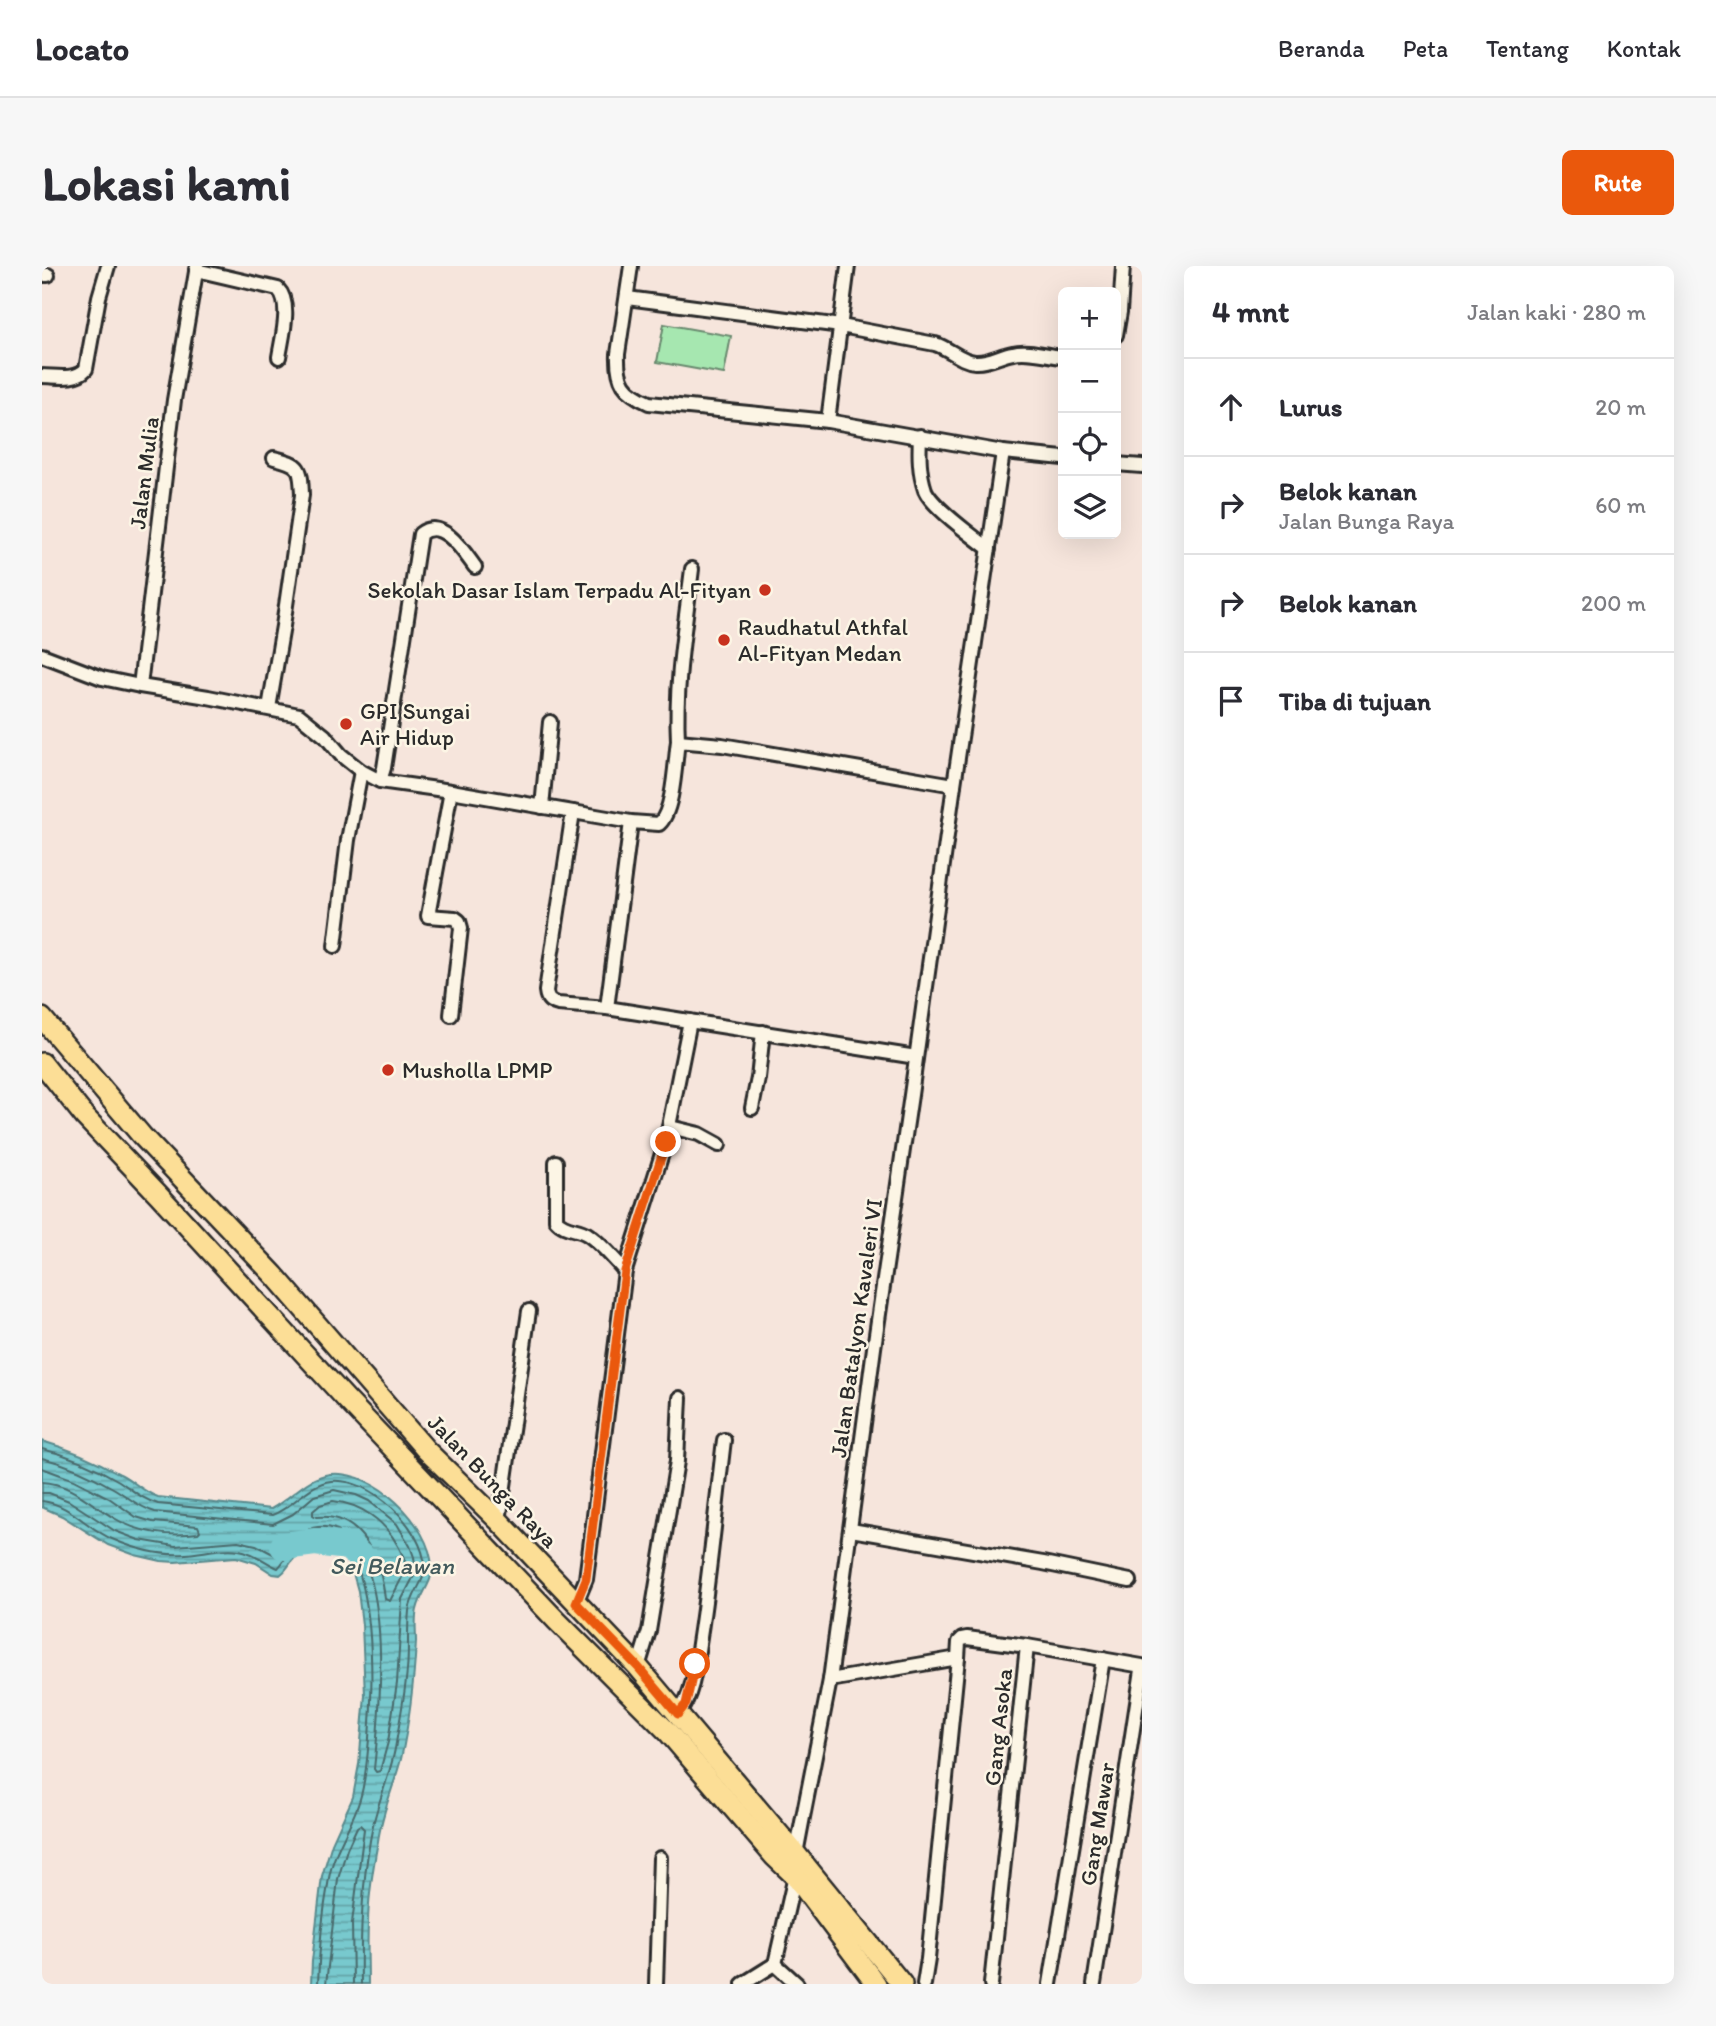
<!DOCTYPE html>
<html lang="id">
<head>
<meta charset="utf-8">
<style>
	:root { --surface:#fff; --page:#f7f7f7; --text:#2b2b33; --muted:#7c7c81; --line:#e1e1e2; --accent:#ea580c }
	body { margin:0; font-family:Itim,sans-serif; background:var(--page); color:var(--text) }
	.controls { position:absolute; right:21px; top:21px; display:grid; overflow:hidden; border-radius:10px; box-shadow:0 7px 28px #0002 }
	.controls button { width:63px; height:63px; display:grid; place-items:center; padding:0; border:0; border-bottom:2px solid var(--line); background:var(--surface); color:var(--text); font:35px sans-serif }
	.stop { position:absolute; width:21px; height:21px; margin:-16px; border:5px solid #ea580c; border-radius:50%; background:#fff }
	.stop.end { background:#ea580c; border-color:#fff; box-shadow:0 2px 7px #0008 }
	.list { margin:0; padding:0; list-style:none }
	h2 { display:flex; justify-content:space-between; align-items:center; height:91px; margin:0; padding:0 28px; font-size:30px }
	h2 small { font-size:23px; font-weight:400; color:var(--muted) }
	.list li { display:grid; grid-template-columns:46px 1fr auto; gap:21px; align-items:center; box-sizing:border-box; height:98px; padding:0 28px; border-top:2px solid var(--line) }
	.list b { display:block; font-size:26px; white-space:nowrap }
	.list p { margin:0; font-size:23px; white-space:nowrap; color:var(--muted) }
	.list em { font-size:23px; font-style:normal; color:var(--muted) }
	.icon { flex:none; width:38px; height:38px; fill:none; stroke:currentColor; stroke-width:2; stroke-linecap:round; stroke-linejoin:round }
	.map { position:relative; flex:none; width:1100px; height:1718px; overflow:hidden; border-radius:10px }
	header { display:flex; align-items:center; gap:42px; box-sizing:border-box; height:98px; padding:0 35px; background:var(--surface); border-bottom:2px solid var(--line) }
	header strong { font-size:33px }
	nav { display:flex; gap:38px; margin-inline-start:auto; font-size:24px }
	.intro { display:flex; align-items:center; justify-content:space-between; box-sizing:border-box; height:168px; padding:0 42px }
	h1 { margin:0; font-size:49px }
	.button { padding:18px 32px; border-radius:10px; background:var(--accent); color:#fff; font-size:24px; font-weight:700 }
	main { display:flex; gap:42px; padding:0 42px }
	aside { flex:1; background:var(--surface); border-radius:10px; box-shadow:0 7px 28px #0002 }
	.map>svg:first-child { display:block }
	.park { fill:#a6e7b0; stroke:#68896e; stroke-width:2 }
	.water { fill:url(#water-rules); stroke:#598a8d; stroke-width:2 }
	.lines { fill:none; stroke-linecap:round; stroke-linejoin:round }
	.shore { stroke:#4a6a6c; stroke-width:2 }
	.river { stroke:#78c9ce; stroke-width:28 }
	.street-casing { stroke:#2b2b2b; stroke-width:18 }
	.primary-casing { stroke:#2b2b2b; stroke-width:24 }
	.street { stroke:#fcf5e5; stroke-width:12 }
	.primary { stroke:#fcde96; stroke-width:19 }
	.route { stroke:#ea580c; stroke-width:9 }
	.poi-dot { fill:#c8321e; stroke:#fcf5e5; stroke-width:2.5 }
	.labels { text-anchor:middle; stroke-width:5; stroke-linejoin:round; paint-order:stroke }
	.street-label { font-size:23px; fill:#2b2b2b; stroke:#fcf5e5 }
	.poi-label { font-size:23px; fill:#2b2b2b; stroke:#fcf5e5; text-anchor:start }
	.water-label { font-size:24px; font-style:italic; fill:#425a5c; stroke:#fcf5e5 }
</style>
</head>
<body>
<header>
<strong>Locato</strong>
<nav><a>Beranda</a><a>Peta</a><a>Tentang</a><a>Kontak</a></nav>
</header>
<div class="intro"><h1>Lokasi kami</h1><a class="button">Rute</a></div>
<main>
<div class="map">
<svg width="1100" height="1718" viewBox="0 0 1100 1718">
	<defs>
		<pattern id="water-rules" width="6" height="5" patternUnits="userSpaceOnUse" patternTransform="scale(1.75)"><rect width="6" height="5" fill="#78c9ce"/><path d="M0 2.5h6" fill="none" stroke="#63a3a7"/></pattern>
	</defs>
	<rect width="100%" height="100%" fill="#f6e5dc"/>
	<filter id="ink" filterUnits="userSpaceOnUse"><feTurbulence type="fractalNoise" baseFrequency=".0143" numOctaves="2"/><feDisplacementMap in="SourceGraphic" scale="14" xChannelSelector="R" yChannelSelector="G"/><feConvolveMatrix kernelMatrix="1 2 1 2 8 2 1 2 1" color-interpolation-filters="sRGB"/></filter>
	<g filter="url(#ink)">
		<!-- park -->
		<path class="park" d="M622,58L689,70L682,108L615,96Z"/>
		<!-- water -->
		<path class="water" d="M0,1175C28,1183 53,1194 78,1208C92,1215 101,1226 116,1231L229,1243C251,1231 263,1212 288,1208C332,1203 388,1258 390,1301C391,1319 375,1330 374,1350C373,1359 374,1368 374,1376C372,1413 367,1457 359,1493C352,1520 340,1546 336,1575C331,1602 326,1632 326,1659C325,1679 326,1698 326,1718H269L270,1695L280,1610L290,1577L311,1531L317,1498L323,1429L320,1359L316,1325L309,1300L304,1293L298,1285L287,1277C272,1276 259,1284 250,1295C245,1301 244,1305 238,1309L231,1308L214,1297L194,1291L133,1296L119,1295L93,1289L66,1279L20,1250L0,1241Z"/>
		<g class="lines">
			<!-- shore -->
			<g class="shore">
				<path d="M0,1183C27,1189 54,1201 77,1215C92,1225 98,1232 116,1238L230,1249C252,1241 265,1218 289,1215C330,1211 381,1262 383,1301C384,1314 369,1328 367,1345C365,1365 367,1384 365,1404C363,1428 358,1453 354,1477C350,1505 337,1532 331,1559C320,1611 318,1665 319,1718"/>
				<path d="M0,1192C25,1198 49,1209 71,1222C87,1231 94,1240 113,1246L231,1258L251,1248L272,1230L292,1224L314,1229L327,1235L355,1258L368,1280L372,1291L374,1306L360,1333L355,1417L346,1476L338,1505L334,1506L332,1503C338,1447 350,1313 307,1272C294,1260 278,1258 262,1265C251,1271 242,1281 233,1289L214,1279L196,1275L133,1280L97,1274L73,1265L27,1235L7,1227H0"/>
				<path d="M0,1202L32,1214L67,1232L94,1251L111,1256L156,1260L158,1265L156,1267C128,1271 96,1267 72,1252C50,1239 28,1217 0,1216"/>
				<path d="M0,1235C28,1238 46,1263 70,1273C93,1283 119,1290 144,1288C161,1287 180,1281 197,1284C214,1287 222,1296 236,1302C240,1298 242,1294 246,1289C254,1279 268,1269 282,1269C346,1269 331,1492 318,1533C310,1560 292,1583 287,1612C281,1646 277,1683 276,1718"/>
				<path d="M291,1235C319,1238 343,1255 356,1280C359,1286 364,1294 364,1301C364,1306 351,1328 348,1335L343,1333C339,1295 320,1246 274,1251L271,1249V1245L278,1239Z"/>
				<path d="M284,1718L296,1613L305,1583L315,1561L318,1559L322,1563L310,1657L311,1718"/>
			</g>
			<!-- river -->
			<path class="river" d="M242,1280L273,1276L306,1280L322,1294"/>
			<!-- street casing -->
			<g class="street-casing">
				<g id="street">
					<path d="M589,0L576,88C575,116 582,126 607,137L786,155L961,186L1021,192"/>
					<path d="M154,4L236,23C250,37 240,72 237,91"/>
					<path d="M0,9H6"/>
					<path d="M585,32L799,60L893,78C907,82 918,95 933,96C947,97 958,89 971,87C986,83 1006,90 1021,91"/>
					<path d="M1074,69L1078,46L1081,0"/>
					<path d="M0,110C14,110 33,115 44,103L57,31L66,0"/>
					<path d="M786,155L806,0"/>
					<path d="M878,170C877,189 877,206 883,224C890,241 931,270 947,283"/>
					<path d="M1074,198L1100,200"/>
					<path d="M0,389L60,412L98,420L166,431L257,449L283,470L299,489L319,505L338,515L409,525L589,556L617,558C632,545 633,495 636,475L680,479L912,519"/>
					<path d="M98,420L132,134L155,0"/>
					<path d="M227,442L241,360L260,229C259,202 259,198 232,192"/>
					<path d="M636,475C633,417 643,360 650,303"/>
					<path d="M338,515L342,502L378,268C400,250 422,286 433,301"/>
					<path d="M500,541L508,456"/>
					<path d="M531,546L504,725C505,734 508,736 516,738L565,742L874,791"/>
					<path d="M293,680L306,574L319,505"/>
					<path d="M565,742L589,556"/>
					<path d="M409,749L419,662L417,655L413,652L386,650L409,525"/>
					<path d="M710,842L716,812L721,766"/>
					<path d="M628,861L657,868L677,879"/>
					<path d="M514,896V954C522,964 535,962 545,968C560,978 571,992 583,1005"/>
					<path d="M457,1255L487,1045"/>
					<path d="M809,1264L1001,1297L1088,1315"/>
					<path d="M534,1337L544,1313L583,1005L624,875L648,755"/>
					<path d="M596,1401L607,1365L635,1195L638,1132"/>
					<path d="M788,1414L916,1392L917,1376L920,1373L925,1372L985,1380L1100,1400"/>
					<path d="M636,1448C652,1428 654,1396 658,1371C668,1306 674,1240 682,1174"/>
					<path d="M733,1698L755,1718"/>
					<path d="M614,1718L618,1592"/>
					<path d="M701,1718L733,1698L753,1610L754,1588L761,1551L788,1414L832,1082L869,829L912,519L961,186"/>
					<path d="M882,1718L886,1693L916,1392"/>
					<path d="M949,1718L985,1380"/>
					<path d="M1008,1718L1061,1393"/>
					<path d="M1052,1718L1100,1404"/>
				</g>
			</g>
			<!-- primary casing -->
			<g class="primary-casing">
				<g id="primary">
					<path d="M0,752L100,870L232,1009L384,1184L457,1255L596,1401L754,1588L860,1718"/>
					<path d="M0,797L43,851L117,929L304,1133L514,1354L626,1466L732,1590L753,1610L834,1718"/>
				</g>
			</g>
			<!-- street -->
			<use href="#street" class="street"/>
			<!-- primary -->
			<use href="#primary" class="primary"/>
		</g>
	</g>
	<g class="lines" filter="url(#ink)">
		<!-- route -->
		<path class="route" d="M624,876L583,1005L544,1313L534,1337L596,1401L636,1448L644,1438L653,1398"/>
	</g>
	<!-- markers -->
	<g class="poi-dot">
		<circle cx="723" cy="324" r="7"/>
		<circle cx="682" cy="374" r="7"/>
		<circle cx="304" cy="458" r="7"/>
		<circle cx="346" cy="804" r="7"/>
	</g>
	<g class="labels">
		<!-- street labels -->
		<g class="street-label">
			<text transform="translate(102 207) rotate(-83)" y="8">Jalan Mulia</text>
			<text transform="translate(814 1062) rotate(-82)" y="8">Jalan Batalyon Kavaleri VI</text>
			<text transform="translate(451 1215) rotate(46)" y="8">Jalan Bunga Raya</text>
			<text transform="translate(956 1461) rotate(-84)" y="8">Gang Asoka</text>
			<text transform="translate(1055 1558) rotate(-81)" y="8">Gang Mawar</text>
		</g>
		<!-- poi labels -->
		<g class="poi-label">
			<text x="709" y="332" text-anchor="end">Sekolah Dasar Islam Terpadu Al-Fityan</text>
			<text x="696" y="369">Raudhatul Athfal<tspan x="696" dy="26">Al-Fityan Medan</tspan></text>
			<text x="318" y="453">GPI Sungai<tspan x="318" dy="26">Air Hidup</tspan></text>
			<text x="360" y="812">Musholla LPMP</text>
		</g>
		<!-- water labels -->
		<g class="water-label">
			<text x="350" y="1308">Sei Belawan</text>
		</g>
	</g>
</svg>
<div class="controls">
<button>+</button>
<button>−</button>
<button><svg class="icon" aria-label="locate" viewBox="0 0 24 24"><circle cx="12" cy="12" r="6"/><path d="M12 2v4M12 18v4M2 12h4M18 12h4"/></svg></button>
<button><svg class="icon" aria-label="layers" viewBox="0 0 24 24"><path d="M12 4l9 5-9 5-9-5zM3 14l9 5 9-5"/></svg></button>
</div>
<div class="stop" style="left:653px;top:1398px"></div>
<div class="stop end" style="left:624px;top:876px"></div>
</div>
<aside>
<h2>4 mnt<small>Jalan kaki · 280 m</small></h2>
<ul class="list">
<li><svg class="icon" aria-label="ahead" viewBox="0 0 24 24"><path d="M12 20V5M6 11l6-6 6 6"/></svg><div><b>Lurus</b></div><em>20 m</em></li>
<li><svg class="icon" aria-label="right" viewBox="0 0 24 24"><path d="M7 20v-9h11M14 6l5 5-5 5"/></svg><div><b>Belok kanan</b><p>Jalan Bunga Raya</p></div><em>60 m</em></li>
<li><svg class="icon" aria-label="right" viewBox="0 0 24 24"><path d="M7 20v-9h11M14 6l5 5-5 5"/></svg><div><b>Belok kanan</b></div><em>200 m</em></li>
<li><svg class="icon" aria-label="arrive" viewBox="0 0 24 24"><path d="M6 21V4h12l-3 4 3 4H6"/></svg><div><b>Tiba di tujuan</b></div></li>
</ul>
</aside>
</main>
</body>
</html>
